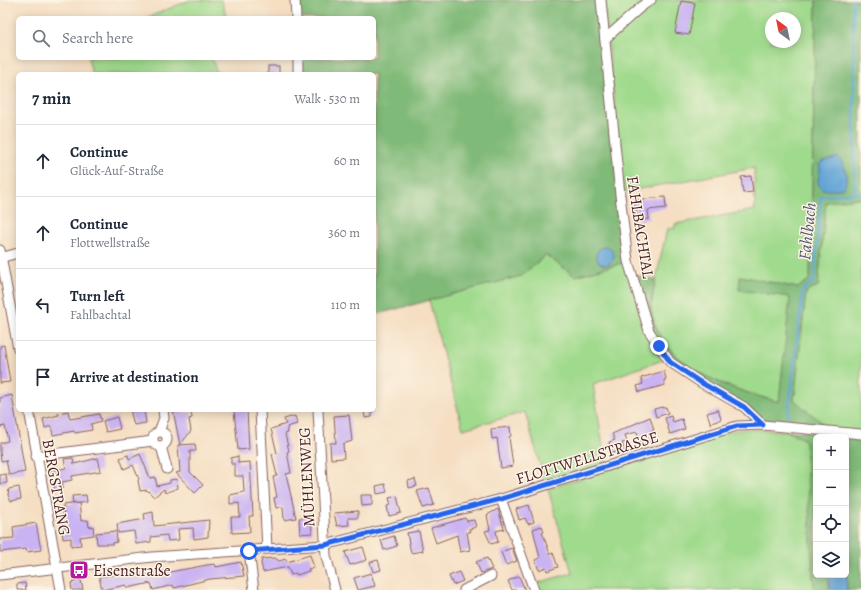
<!DOCTYPE html>
<html lang="en">
<head>
<meta charset="utf-8">
<style>
	:root { --surface:#fff; --page:#f6f6f7; --text:#1f2937; --muted:#747a83; --line:#e0e1e3 }
	body { margin:0; font-family:Alegreya,serif; background:var(--page); color:var(--text) }
	.controls { position:absolute; right:12px; bottom:12px; display:grid; overflow:hidden; border-radius:6px; box-shadow:0 2px 10px #0003 }
	.controls button { width:36px; height:36px; display:grid; place-items:center; padding:0; border:0; border-bottom:1px solid var(--line); background:var(--surface); color:var(--text); font:20px sans-serif }
	.compass { position:absolute; left:765px; top:12px; width:36px; height:36px; border-radius:50%; background:var(--surface); box-shadow:0 2px 10px #0003; rotate:327deg }
	.stop { position:absolute; width:12px; height:12px; margin:-9px; border:3px solid #2563eb; border-radius:50%; background:#fff }
	.stop.end { background:#2563eb; border-color:#fff; box-shadow:0 1px 4px #0008 }
	.list { margin:0; padding:0; list-style:none }
	h2 { display:flex; justify-content:space-between; align-items:center; height:52px; margin:0; padding:0 16px; font-size:17px }
	h2 small { font-size:13px; font-weight:400; color:var(--muted) }
	.list li { display:grid; grid-template-columns:26px 1fr auto; gap:12px; align-items:center; box-sizing:border-box; height:72px; padding:0 16px; border-top:1px solid var(--line) }
	.list b { display:block; font-size:15px; white-space:nowrap }
	.list p { margin:0; font-size:13px; white-space:nowrap; color:var(--muted) }
	.list em { font-size:13px; font-style:normal; color:var(--muted) }
	.icon { flex:none; width:22px; height:22px; fill:none; stroke:currentColor; stroke-width:2; stroke-linecap:round; stroke-linejoin:round }
	.map { position:relative; flex:none; width:861px; height:590px; overflow:hidden }
	.search { position:absolute; background:var(--surface); box-shadow:0 2px 10px #0003; left:16px; top:16px; width:360px; height:44px; display:flex; align-items:center; gap:10px; box-sizing:border-box; padding:0 14px; border-radius:6px; color:var(--muted); font-size:15px }
	.panel { position:absolute; background:var(--surface); box-shadow:0 2px 10px #0003; left:16px; top:72px; width:360px; height:340px; border-radius:6px }
	.map>svg:first-child { display:block }
	.green { fill:#a0da8d; stroke:#757c5c; fill-rule:evenodd }
	.forest { fill:#80ba78; stroke:#656c52 }
	.water { fill:#63a5d7; stroke:#566281 }
	.lines { fill:none; stroke-linecap:round; stroke-linejoin:round }
	.stream { stroke:#63a5d7; stroke-width:2.5 }
	.building { fill:#cab3f3 }
	.minor-casing { stroke:#866260; stroke-width:11 }
	.minor { stroke:#fff; stroke-width:9 }
	.route { stroke:#2563eb; stroke-width:5 }
	.labels { text-anchor:middle; stroke-width:3; stroke-linejoin:round; paint-order:stroke }
	.street-label { font-size:16px; fill:#4a1f2b; stroke:#fcf5e5 }
	.poi-label { font-size:16px; fill:#4a1f2b; stroke:#fcf5e5; text-anchor:start }
	.water-label { font-size:17px; font-style:italic; fill:#545570; stroke:#fcf5e5 }
</style>
</head>
<body>
<div class="map">
<svg width="861" height="590" viewBox="0 0 861 590">
	<rect width="100%" height="100%" fill="#fcf5e5"/>
	<filter id="ink" filterUnits="userSpaceOnUse"><feTurbulence type="fractalNoise" baseFrequency=".025" numOctaves="2"/><feDisplacementMap in="SourceGraphic" scale="8" xChannelSelector="R" yChannelSelector="G"/><feConvolveMatrix kernelMatrix="1 2 1 2 8 2 1 2 1" color-interpolation-filters="sRGB"/></filter>
	<filter id="wash" filterUnits="userSpaceOnUse"><feTurbulence type="fractalNoise" baseFrequency=".012" numOctaves="4" result="noise"/><feDisplacementMap in="SourceGraphic" scale="16" xChannelSelector="R" yChannelSelector="G"/><feGaussianBlur stdDeviation="0.9" result="paint"/><feColorMatrix in="noise" values="0 0 0 0 0 0 0 0 0 0 0 0 0 0 0 0 0 1.4 0 .05"/><feComposite in="paint" operator="in"/></filter>
	<g filter="url(#wash)">
		<rect width="100%" height="100%" fill="#f5dec2"/>
		<!-- green -->
		<g class="green">
			<path d="M190,0H221L227,18H146Z"/>
			<path d="M604,0H816L810,279L798,288L740,276V290L791,297L779,402C731,389 661,368 651,310C651,306 653,300 653,295C657,273 662,251 667,229L675,228V224L755,210L754,168L623,192ZM771,18H795V42H771Z"/>
			<path d="M88,58H212L217,74H92Z"/>
			<path d="M858,198L861,200V432L830,429L794,401L806,292L818,286L826,202Z"/>
			<path d="M546,255L575,276L626,262L666,359L593,384L606,464L545,482L525,412L463,429L429,300L520,276Z"/>
			<path d="M744,429L787,431L805,439L814,590H536L534,584L572,573L548,489L728,432Z"/>
		</g>
		<!-- forest -->
		<g class="forest">
			<path d="M298,0H598L626,262L575,276L546,255L521,276L374,315V74H302L301,58H374V18H299Z"/>
			<path d="M816,0H861V200L858,198L826,202L818,286L806,292L794,400L830,429L764,423L672,360L652,333L634,275L656,280C654,289 650,301 651,310C660,368 731,389 779,402L790,297L739,290L740,276L798,288L810,279Z"/>
			<path d="M787,431L861,434V590H847L846,437H816V575H828L830,590H814L805,440Z"/>
		</g>
		<!-- water -->
		<g class="water">
			<path d="M838,157C846,167 849,176 844,188C835,190 818,194 818,180C819,173 821,172 819,164L824,161Z"/>
			<circle cx="605" cy="256" r="9"/>
			<path d="M846,567L847,590H830L828,575H846Z"/>
		</g>
		<g class="lines">
			<!-- stream -->
			<g class="stream">
				<path d="M855,193L861,194"/>
				<path d="M788,416L803,290L814,281L821,196L855,193L853,0"/>
			</g>
		</g>
		<g id="blocks">
			<!-- building -->
			<g class="building">
				<path d="M681,1L695,3L689,35L675,33Z"/>
				<rect x="268" y="66" width="11" height="8"/>
				<path d="M751,176L753,192L743,193L741,177Z"/>
				<path d="M665,197L666,208L648,210L649,219L638,220L634,200Z"/>
				<path d="M4,345L10,382L0,383V346Z"/>
				<path d="M664,371L666,379L664,380L665,385L639,392L637,386L643,384L641,378Z"/>
				<path d="M12,395L25,472L9,475L6,460L1,461L0,452V443L8,441L5,426L0,427V398Z"/>
				<path d="M662,407V408L666,407L668,413L656,417L654,409Z"/>
				<path d="M130,410H144L146,423L134,425Z"/>
				<path d="M173,410H184V413L191,411L192,418L189,419L191,431L180,445Z"/>
				<path d="M234,410H247L249,449L238,450Z"/>
				<path d="M364,410H372V417L365,418Z"/>
				<path d="M718,410L721,419L711,424L707,413Z"/>
				<path d="M68,411L70,419L99,414L101,421L91,424L92,430L75,433L74,431L53,435L51,426L45,428L43,419L59,415L58,413Z"/>
				<path d="M349,415L352,441L343,444L344,458L331,459L330,443H336L334,416Z"/>
				<path d="M295,416L297,424L287,427L288,433L285,434L289,451L287,452L291,473L286,474L296,518L284,520L283,507L276,508L274,498L277,497L273,477L277,476L272,454L277,453L271,429L286,424L284,419Z"/>
				<path d="M671,416L673,422L682,419L685,429L670,434L665,418Z"/>
				<path d="M117,417L120,429L106,432L103,421Z"/>
				<path d="M650,417L654,430L651,431L654,440L641,444L637,432L625,435L627,442L622,443L625,451L616,454V452L612,453L609,442L615,440L612,434Z"/>
				<path d="M510,427L511,436L509,437L513,466L501,468L497,438L492,439L491,429Z"/>
				<path d="M195,444L196,451H190V472L203,485L195,493L176,473L180,472L178,445Z"/>
				<path d="M140,454L150,478L155,477L157,486L170,483V480L177,479L178,488L165,493L164,489L154,497L147,490L140,491L138,480L139,479L133,465L124,469L120,458L128,455L129,459Z"/>
				<path d="M238,456V463L250,462L253,516H249L250,532L232,533L231,517H240L239,503L230,504V495L244,492L243,476H235V464H231V458Z"/>
				<path d="M73,458L74,464L98,458L101,471L72,476V480L62,482L63,488L55,490L51,471L66,468L64,459Z"/>
				<path d="M6,474L7,483L0,484V475Z"/>
				<path d="M415,479L417,486L409,488L408,481Z"/>
				<path d="M385,484L387,492L377,494L376,486Z"/>
				<path d="M19,487L21,499L11,501L8,495L9,489Z"/>
				<path d="M429,488L434,505L423,508L417,491Z"/>
				<path d="M86,495L87,502L73,504L72,496Z"/>
				<path d="M361,495H372V505L362,506Z"/>
				<path d="M397,496L401,513L389,516L387,506L391,505L389,498Z"/>
				<path d="M79,503L81,521L88,520L89,527L93,526L94,535L80,537L81,545L71,546V538L63,539L62,529H65L63,505Z"/>
				<path d="M529,505L534,522L528,524L525,518L519,520L516,509Z"/>
				<path d="M498,509L504,529L496,531L498,542L491,544L485,531L490,530L487,515Z"/>
				<path d="M358,511V518H348L349,525L337,526L334,513Z"/>
				<path d="M153,512L154,526L209,520L208,537L194,539L193,528L178,529L179,540L168,541L167,535L151,537V542L136,544L134,531L118,533L117,524L145,519L144,514Z"/>
				<path d="M311,517L312,533L300,534L299,518Z"/>
				<path d="M465,518L467,521L474,520L476,527L469,529L470,532H467L470,550L460,552L457,535L436,543L431,528Z"/>
				<path d="M36,523L41,550L27,552L26,549L0,552V539L14,538L13,527Z"/>
				<path d="M542,526L544,532H542L550,554L553,553L558,567L547,571L546,567L539,570L535,560L540,558L533,529Z"/>
				<path d="M116,531L117,542L113,543V544H97L96,533Z"/>
				<path d="M419,531L423,551L411,553L407,533Z"/>
				<path d="M394,536L397,546L384,550L381,540Z"/>
				<path d="M363,547L367,560L350,565L345,552Z"/>
				<path d="M512,548L517,561L506,565L501,552Z"/>
				<path d="M310,555L314,568L308,569L309,571L297,575L296,573L291,575L288,567L263,572L261,563L262,559L275,558L279,561L286,559L287,562Z"/>
				<path d="M487,558L492,569L481,573L476,562Z"/>
				<path d="M378,560L381,570L373,572L370,562Z"/>
				<path d="M241,562L244,576L210,579L174,588L173,585L153,590L151,583L127,588L126,585L102,590L99,577L140,571L141,576L170,570V572L207,565L215,564L216,567Z"/>
				<path d="M459,572L463,581L453,585L449,576Z"/>
				<path d="M371,573L375,586L358,590L354,578Z"/>
				<path d="M519,576L525,590H512L508,581Z"/>
				<path d="M81,580L83,590H72L71,583Z"/>
				<path d="M25,583L26,590H17V584Z"/>
			</g>
		</g>
	</g>
	<g filter="url(#ink)">
		<use href="#blocks" fill-opacity="0" stroke="#866260" stroke-width="1"/>
		<g class="lines">
			<!-- minor casing -->
			<g class="minor-casing">
				<g id="minor">
					<path d="M295,0L296,18"/>
					<path d="M601,0L620,195L628,261L649,331L670,362L700,382L744,407L763,425"/>
					<path d="M605,39L642,6L651,0"/>
					<path d="M298,58V74"/>
					<path d="M0,250L18,349"/>
					<path d="M0,258L18,253"/>
					<path d="M29,410L61,590"/>
					<path d="M260,410L267,549"/>
					<path d="M318,410L326,556L335,590"/>
					<circle cx="160" cy="439" r="7"/>
					<path d="M159,432L164,418L163,410"/>
					<path d="M161,446L167,469"/>
					<path d="M36,456L153,441"/>
					<path d="M501,499L534,590"/>
					<path d="M249,551L254,590"/>
					<path d="M0,575L152,557L325,545L501,499L737,426L763,425L861,434"/>
					<path d="M464,590L491,576"/>
				</g>
			</g>
			<!-- minor -->
			<use href="#minor" class="minor"/>
		</g>
	</g>
	<g class="lines" filter="url(#ink)">
		<!-- route -->
		<path class="route" d="M249,551L325,545L501,499L737,426L763,425L744,407L700,382L670,362L659,346"/>
	</g>
	<!-- icons -->
	<defs>
		<g id="bus-square" transform="scale(1)"><rect x="-9" y="-9" width="18" height="18" rx="4" fill="#b5179e" stroke="#fcf5e5"/><path d="M-5-6H5V4H4V6H2V4H-2V6H-4V4H-5ZM-3.5-4V0h7V-4ZM-3.5 1.2v1.5H-2V1.2ZM2 1.2v1.5H3.5V1.2Z" fill="#fff"/></g>
	</defs>
	<g fill-rule="evenodd">
		<use href="#bus-square" x="79" y="570"/>
	</g>
	<g class="labels">
		<!-- street labels -->
		<g class="street-label">
			<text transform="translate(641 227) rotate(81)" y="6">FAHLBACHTAL</text>
			<text transform="translate(587 457) rotate(-17)" y="6">FLOTTWELLSTRASSE</text>
			<text transform="translate(306 477) rotate(-93)" y="6">MÜHLENWEG</text>
			<text transform="translate(57 487) rotate(80)" y="6">BERGSTRANG</text>
		</g>
		<!-- poi labels -->
		<g class="poi-label">
			<text x="93" y="576">Eisenstraße</text>
		</g>
		<!-- water labels -->
		<g class="water-label">
			<text transform="translate(807 231) rotate(-84)" y="6">Fahlbach</text>
		</g>
	</g>
</svg>
<div class="controls">
<button>+</button>
<button>−</button>
<button><svg class="icon" aria-label="locate" viewBox="0 0 24 24"><circle cx="12" cy="12" r="6"/><path d="M12 2v4M12 18v4M2 12h4M18 12h4"/></svg></button>
<button><svg class="icon" aria-label="layers" viewBox="0 0 24 24"><path d="M12 4l9 5-9 5-9-5zM3 14l9 5 9-5"/></svg></button>
</div>
<svg class="compass" viewBox="-18 -18 36 36"><path d="M0-13l5 13h-10z" fill="#e53935"/><path d="M0 13l5-13h-10z" fill="#747a83"/></svg>
<div class="stop" style="left:249px;top:551px"></div>
<div class="stop end" style="left:659px;top:346px"></div>
<div class="search"><svg class="icon" aria-label="search" viewBox="0 0 24 24"><circle cx="10" cy="10" r="6"/><path d="M15 15l6 6"/></svg>Search here</div>
<section class="panel">
<h2>7 min<small>Walk · 530 m</small></h2>
<ul class="list">
<li><svg class="icon" aria-label="ahead" viewBox="0 0 24 24"><path d="M12 20V5M6 11l6-6 6 6"/></svg><div><b>Continue</b><p>Glück-Auf-Straße</p></div><em>60 m</em></li>
<li><svg class="icon" aria-label="ahead" viewBox="0 0 24 24"><path d="M12 20V5M6 11l6-6 6 6"/></svg><div><b>Continue</b><p>Flottwellstraße</p></div><em>360 m</em></li>
<li><svg class="icon" aria-label="left" viewBox="0 0 24 24"><path d="M17 20v-9H6M10 6l-5 5 5 5"/></svg><div><b>Turn left</b><p>Fahlbachtal</p></div><em>110 m</em></li>
<li><svg class="icon" aria-label="arrive" viewBox="0 0 24 24"><path d="M6 21V4h12l-3 4 3 4H6"/></svg><div><b>Arrive at destination</b></div></li>
</ul>
</section>
</div>
</body>
</html>
